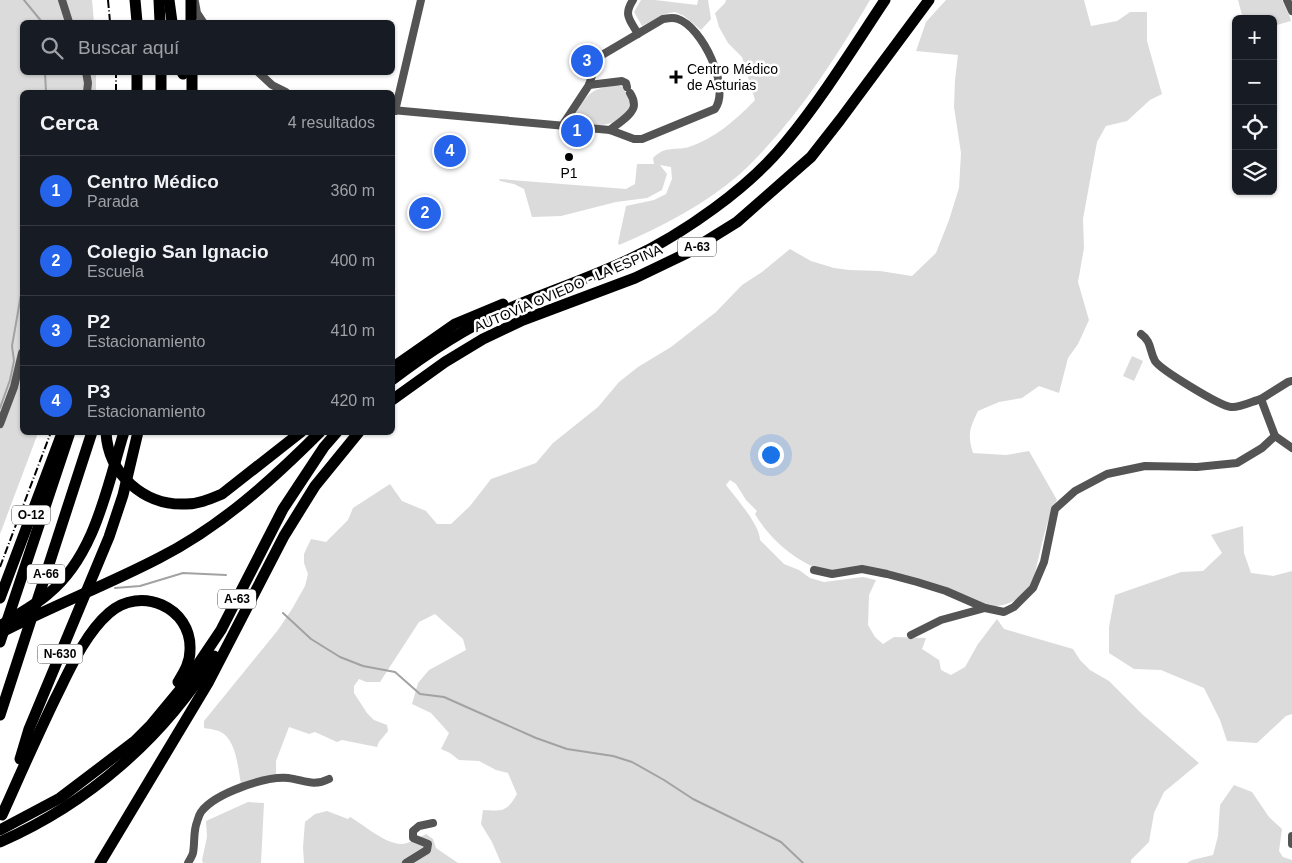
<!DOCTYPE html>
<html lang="es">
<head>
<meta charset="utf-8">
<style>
	:root { --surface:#171b24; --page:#242831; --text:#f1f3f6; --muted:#9ea1a6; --line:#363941; --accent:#2563eb }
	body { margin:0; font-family:Arial,sans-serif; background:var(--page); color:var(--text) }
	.controls { position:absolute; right:15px; top:15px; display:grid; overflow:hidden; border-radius:8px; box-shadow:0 1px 4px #0004 }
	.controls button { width:45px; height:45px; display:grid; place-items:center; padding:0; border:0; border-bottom:1px solid var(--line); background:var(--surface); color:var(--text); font:25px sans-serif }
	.you { position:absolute; left:770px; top:454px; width:18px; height:18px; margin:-12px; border:4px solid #fff; border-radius:50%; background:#1a73e8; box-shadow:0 0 0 8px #1a73e833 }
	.badge { display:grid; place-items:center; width:32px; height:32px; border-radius:50%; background:var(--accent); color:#fff; font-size:16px; font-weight:700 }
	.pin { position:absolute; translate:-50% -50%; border:2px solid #fff; box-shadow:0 1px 5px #0006 }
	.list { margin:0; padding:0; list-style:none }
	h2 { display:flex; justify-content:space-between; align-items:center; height:65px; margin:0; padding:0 20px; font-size:21px }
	h2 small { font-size:16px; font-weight:400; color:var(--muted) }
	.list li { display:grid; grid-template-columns:32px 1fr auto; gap:15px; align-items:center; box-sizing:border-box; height:70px; padding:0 20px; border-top:1px solid var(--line) }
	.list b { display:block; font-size:19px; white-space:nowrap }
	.list p { margin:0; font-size:16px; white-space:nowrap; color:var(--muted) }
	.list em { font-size:16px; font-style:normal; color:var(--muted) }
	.icon { flex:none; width:28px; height:28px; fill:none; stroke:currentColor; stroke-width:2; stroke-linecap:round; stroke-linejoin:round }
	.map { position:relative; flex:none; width:1292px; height:863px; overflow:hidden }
	.search { position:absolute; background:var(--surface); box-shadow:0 1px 4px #0004; left:20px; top:20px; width:375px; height:55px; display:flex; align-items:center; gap:12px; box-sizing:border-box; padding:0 18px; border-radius:8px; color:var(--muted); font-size:19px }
	.panel { position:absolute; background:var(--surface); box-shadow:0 1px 4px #0004; left:20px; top:90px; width:375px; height:345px; border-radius:8px }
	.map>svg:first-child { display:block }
	.green { fill:#dbdbdb }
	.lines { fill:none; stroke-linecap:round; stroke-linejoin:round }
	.stream { stroke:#a2a2a2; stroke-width:2 }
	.minor { stroke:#545454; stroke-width:8 }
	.highway { stroke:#000; stroke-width:11 }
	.rail { stroke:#000; stroke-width:2; stroke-dasharray:8 2.5 1 2.5; stroke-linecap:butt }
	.poi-dot { fill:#000; stroke:#fff; stroke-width:2 }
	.labels { text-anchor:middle; stroke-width:5; stroke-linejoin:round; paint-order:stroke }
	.shield { fill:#fff; stroke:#4c4c4c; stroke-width:1 }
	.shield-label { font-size:12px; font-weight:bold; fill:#000 }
	.poi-label { font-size:14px; fill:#000; stroke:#fff; text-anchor:start }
	.street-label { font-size:14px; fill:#000; stroke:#fff }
</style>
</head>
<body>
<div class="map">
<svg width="1292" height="863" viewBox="0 0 1292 863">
	<rect width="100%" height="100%" fill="#fff"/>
	<!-- green -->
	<g class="green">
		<path d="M0,0H92L94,22H22V72L96,73V92H22V432L38,433L0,534Z"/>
		<path d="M641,0H655L697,5L698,0H708L711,19L701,30L684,16L675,12L665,14L642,26L634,12Z"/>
		<path d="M726,0H870C838,54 805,106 762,152C755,159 748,167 740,174C705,204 662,227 619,245L618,243L626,206L654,200L666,194L672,179L671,167L660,165L667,174L662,190L647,198L616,202L561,216L532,217L524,189L514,184L500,181L499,179L626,189L635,184L637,164H654L653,158C666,145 675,151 689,147C715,138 736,120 755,100L742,57L728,43L719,27L715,13L725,3Z"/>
		<path d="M946,0H1084L1091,26L1117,21L1130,12H1147V41L1162,94L1150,100L1127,121L1106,126L1097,142L1083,219L1084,248L1078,282L1089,320L1078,344L1068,358L1059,393L1039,386L1022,398L999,402L978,411C970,428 967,434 973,453L1006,455L1029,451L1057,500C1047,519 1043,540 1038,560C1036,567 1035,577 1032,583C1024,598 1006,608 989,606C954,594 919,581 883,571C867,567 849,573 833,572C802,568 770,540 755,514L757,511L746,500L736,484L730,480L726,485C736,498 760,525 760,540L784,564L799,570L810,578L824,582L863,577L876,580L869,595L868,625L875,637L883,644L894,637L926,638L922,649L939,660L941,670L951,675L965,667L978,644L997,619L1004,629L1073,649L1080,660L1090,670L1109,681L1142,714L1199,763L1164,792L1154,813L1149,842L1131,860V863H501L492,842L481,824L483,810C502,811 507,812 517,794L508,773L496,770L479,761L459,760L450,753L441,749L449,733L431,713L412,704L418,683L429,670L466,650L463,639L435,614L419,622L380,682H366L359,679L354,686V693L367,713L374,720L387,725L388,731L379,742L377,747L342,740L337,742L315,732L309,734L289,727L276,761V775L241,784C238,769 237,745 224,734C219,730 211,729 204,728V721L278,630L292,609L305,586L308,574L304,563V554L311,539L326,542L348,520L353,508L390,484L402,501L426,511L437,524H451L470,506L491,479L536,463L553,443L598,407L619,382L638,367L671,347L716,312L742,285L762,272L790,249L811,261L834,268L849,270L880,271L912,276L936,253L949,220L959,188L961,153L954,107L955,80L958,55L916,51L926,22Z"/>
		<path d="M1238,0H1282L1290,17L1291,21L1273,26V19H1243Z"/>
		<path d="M618,85L623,87L630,101L631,105C616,128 599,128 576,121L574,116C588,93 591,88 618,85Z"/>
		<path d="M1132,356L1143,361L1134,381L1123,376Z"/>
		<path d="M1243,526L1244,553L1251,573L1273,576L1292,571V714L1286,716L1257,743L1227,741L1220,720L1204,688L1161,670L1134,669L1109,653V627L1115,595L1181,572L1203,571L1222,553L1211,535Z"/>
		<path d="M1234,785L1252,792L1269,817L1282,829L1279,851L1283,857L1292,860V863H1187L1192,860L1213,855L1218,836L1220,805Z"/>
		<path d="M248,802L264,803L261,863H203L202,860L207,837L206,821Z"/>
		<path d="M327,811L348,819L350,817C365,825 390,849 407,843C413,841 420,837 426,834L433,839L436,848L458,863H304L303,847L305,822L315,814Z"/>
	</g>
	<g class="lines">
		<!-- stream -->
		<g class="stream">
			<path d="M24,0L42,22"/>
			<path d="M45,72L46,92"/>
			<path d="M0,408L10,380L14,361L12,346L22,289"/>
			<path d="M115,588L140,586L183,573L226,575"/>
			<path d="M283,613L311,639L340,657L363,666L395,672L420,694L444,697L536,738L567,749L613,756L632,762L664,780L693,799L781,842L803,863"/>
		</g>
		<!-- minor -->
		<g class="minor">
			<path d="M62,0L69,22"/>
			<path d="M633,0C623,15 630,20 638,34"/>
			<path d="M1287,0L1292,11"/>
			<path d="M195,2L197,13L203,22"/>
			<path d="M86,72L88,83L87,92"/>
			<path d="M258,72L272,85L286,92"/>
			<path d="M589,85L622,81L626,83L627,87"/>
			<path d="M392,110L610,130L634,139H642L715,109C731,87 702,27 678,19C673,17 669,18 663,19L602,55L596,63L589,85L562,126"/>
			<path d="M395,111L421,0"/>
			<path d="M610,130C617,124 634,114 634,105C634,101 632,96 630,93"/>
			<path d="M1141,334C1152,342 1149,350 1155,361C1161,370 1220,406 1231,407C1240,408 1253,401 1261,399"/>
			<path d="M1292,381L1288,382L1261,399L1275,436L1292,448"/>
			<path d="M0,424L14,387L22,353"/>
			<path d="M814,570L832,574L862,569L887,574L917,582L946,591L985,608L1004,612L1014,607L1033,588L1044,562L1055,509L1075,491L1107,474L1145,466L1197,467L1237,463L1262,448L1275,436"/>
			<path d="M911,635L941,620L985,608"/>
			<path d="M1292,836V844"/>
			<path d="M188,863C190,859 192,857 193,853C195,843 193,832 197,822C198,819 199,815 201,812C215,793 266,776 288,778C304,780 313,787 329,779"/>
			<path d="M406,863L427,850L428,844L413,838V831L419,826L433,823"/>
		</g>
		<!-- highway -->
		<g class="highway">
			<path d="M135,0L137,22"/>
			<path d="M159,0L160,22"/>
			<path d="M169,0L172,22"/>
			<path d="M191,0V22"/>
			<path d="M182,72L183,74"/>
			<path d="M137,92V72"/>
			<path d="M161,92V72"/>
			<path d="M192,92V72"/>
			<path d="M392,368L455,324L503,304"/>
			<path d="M392,380C426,354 462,330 501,312C544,293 588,279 630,259C683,234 749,188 786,142C823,97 853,48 885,0"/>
			<path d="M392,400L445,362L483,339L523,320L635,278L687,253L737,222L811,157L840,120L929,0"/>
			<path d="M106,432C108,474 144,506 186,504C199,504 210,499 222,494L301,432"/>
			<path d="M0,598L61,436"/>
			<path d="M3,624C18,614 34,606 48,594C95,556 107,487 124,432"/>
			<path d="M0,633C52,606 107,585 159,558C220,527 271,481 320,432"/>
			<path d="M0,642L70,432"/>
			<path d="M0,715L92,432"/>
			<path d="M20,759L29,729L109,537L123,495L138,432"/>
			<path d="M2,815C20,775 37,736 56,697C70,669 85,634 109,613C140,585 192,607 190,650C190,663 184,672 178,682"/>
			<path d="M0,830L60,798L135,741L150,726L184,685L221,630L283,509L324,447L337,432"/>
			<path d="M0,842C89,803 163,738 214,656"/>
			<path d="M100,863L208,683L284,536L315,486L359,432"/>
		</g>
		<!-- rail -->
		<g class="rail">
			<path d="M108,0L110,22"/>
			<path d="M116,92V72"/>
			<path d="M0,567L51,432"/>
		</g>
	</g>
	<!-- markers -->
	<g class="poi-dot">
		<path d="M673.5 69.5h5v5h5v5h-5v5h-5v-5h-5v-5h5z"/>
		<circle cx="569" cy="157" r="5"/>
	</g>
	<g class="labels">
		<!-- shield labels -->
		<g class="shield">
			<rect x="678" y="237.5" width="38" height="19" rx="4"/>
			<rect x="12" y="505.5" width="38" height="19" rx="4"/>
			<rect x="27" y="564.5" width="38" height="19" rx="4"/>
			<rect x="218" y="589.5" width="38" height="19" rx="4"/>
			<rect x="37.5" y="644.5" width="45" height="19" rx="4"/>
		</g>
		<g class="shield-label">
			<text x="697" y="251">A-63</text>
			<text x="31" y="519">O-12</text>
			<text x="46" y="578">A-66</text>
			<text x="237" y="603">A-63</text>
			<text x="60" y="658">N-630</text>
		</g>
		<!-- poi labels -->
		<g class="poi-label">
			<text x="687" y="74">Centro Médico<tspan x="687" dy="16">de Asturias</tspan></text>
			<text x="569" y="178" text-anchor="middle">P1</text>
		</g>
		<!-- street labels -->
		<g class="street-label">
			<text transform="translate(568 288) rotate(-23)" y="5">AUTOVÍA OVIEDO - LA ESPINA</text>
		</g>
	</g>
</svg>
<div class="controls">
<button>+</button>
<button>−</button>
<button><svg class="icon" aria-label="locate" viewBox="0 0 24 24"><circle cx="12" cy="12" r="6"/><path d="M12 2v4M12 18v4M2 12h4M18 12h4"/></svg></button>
<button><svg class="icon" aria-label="layers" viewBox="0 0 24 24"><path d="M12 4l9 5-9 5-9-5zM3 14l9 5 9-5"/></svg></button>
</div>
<div class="you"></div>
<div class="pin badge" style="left:577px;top:131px">1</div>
<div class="pin badge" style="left:425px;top:213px">2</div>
<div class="pin badge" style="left:587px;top:61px">3</div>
<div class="pin badge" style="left:450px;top:151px">4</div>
<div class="search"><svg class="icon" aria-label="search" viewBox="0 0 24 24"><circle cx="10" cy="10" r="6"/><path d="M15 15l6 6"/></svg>Buscar aquí</div>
<section class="panel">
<h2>Cerca<small>4 resultados</small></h2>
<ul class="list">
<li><span class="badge">1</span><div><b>Centro Médico</b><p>Parada</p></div><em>360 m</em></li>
<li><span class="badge">2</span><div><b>Colegio San Ignacio</b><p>Escuela</p></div><em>400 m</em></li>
<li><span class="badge">3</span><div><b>P2</b><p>Estacionamiento</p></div><em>410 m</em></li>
<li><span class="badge">4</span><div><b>P3</b><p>Estacionamiento</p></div><em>420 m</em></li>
</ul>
</section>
</div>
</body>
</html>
